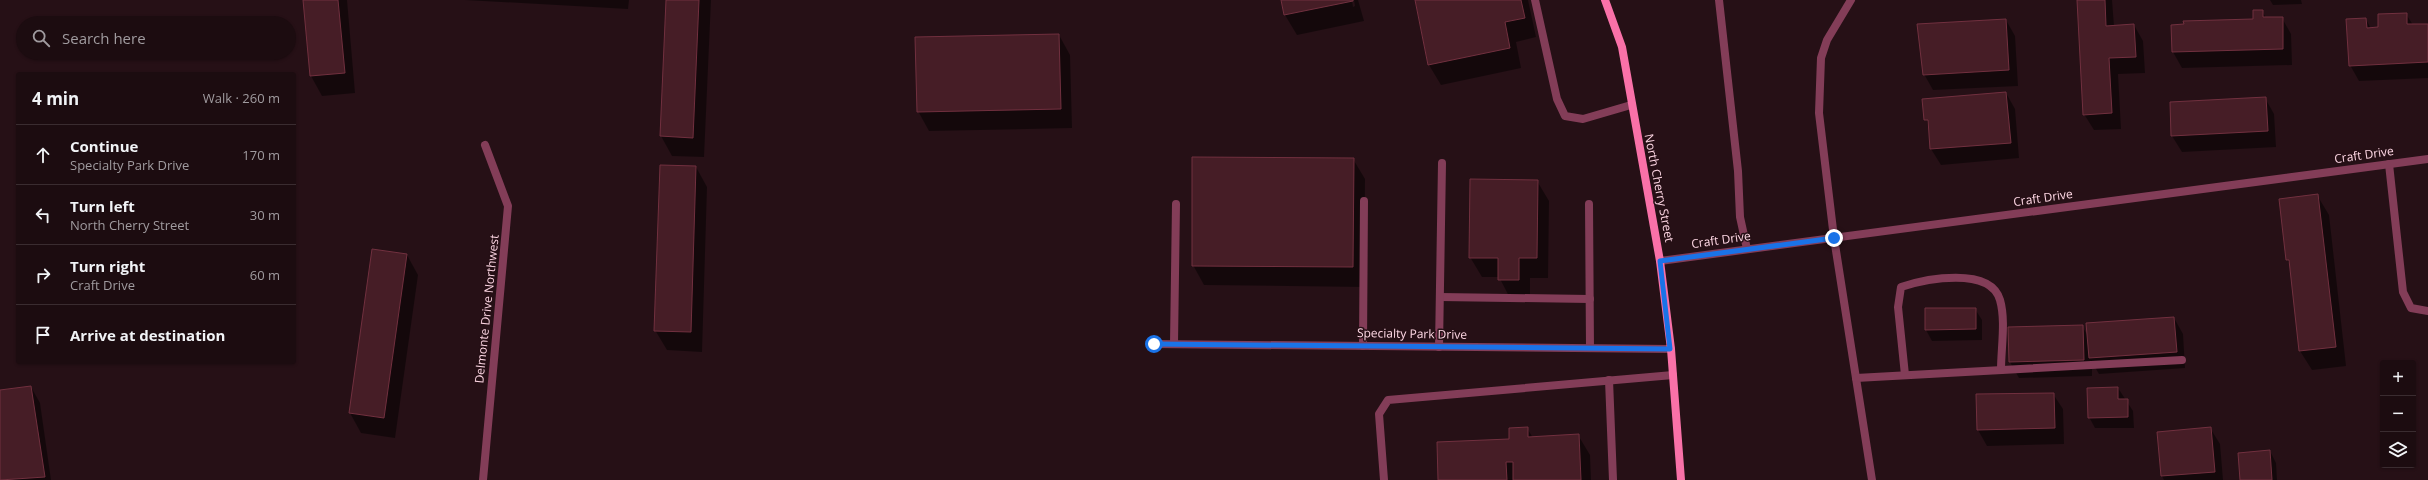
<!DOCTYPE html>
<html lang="en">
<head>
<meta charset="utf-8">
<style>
	:root { --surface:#1c0c10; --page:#251519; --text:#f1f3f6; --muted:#a09b9f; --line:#3a2c30 }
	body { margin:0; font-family:"Open Sans",sans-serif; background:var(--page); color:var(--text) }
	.controls { position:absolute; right:12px; bottom:12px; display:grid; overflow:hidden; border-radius:4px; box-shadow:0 1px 3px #0004 }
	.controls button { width:36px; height:36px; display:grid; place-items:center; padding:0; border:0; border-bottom:1px solid var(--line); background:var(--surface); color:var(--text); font:20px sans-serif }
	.stop { position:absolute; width:12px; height:12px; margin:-9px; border:3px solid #1a73e8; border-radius:50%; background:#fff }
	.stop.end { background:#1a73e8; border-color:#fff; box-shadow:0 1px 4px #0008 }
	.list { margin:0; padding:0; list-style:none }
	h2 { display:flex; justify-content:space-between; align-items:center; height:52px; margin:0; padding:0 16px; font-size:17px }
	h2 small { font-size:13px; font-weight:400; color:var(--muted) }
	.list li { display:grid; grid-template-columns:26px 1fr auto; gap:12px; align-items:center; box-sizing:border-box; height:60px; padding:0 16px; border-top:1px solid var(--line) }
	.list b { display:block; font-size:15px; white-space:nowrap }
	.list p { margin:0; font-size:13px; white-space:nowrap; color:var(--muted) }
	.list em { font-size:13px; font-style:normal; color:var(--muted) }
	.icon { flex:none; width:22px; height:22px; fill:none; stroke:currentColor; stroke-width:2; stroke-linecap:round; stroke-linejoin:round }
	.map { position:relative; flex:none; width:2428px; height:480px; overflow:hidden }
	.search { position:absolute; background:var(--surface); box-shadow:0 1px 3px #0004; left:16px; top:16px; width:280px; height:44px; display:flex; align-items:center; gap:10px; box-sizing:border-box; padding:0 14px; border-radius:22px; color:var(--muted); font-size:15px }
	.panel { position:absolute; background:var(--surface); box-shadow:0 1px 3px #0004; left:16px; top:72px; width:280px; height:292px; border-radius:4px }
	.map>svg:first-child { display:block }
	.shadow { fill:#0007 }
	.building { fill:#461d26; stroke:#71303f }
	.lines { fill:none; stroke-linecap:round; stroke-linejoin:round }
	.service { stroke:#833d58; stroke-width:8 }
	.minor { stroke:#833d58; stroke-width:8 }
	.secondary { stroke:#f971a8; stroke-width:8 }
	.route { stroke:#1a73e8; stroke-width:5 }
	.labels { text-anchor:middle; stroke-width:3; stroke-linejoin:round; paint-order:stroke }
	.street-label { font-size:12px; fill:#fdd6e3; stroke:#261016 }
</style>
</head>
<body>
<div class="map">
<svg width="2428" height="480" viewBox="0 0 2428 480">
	<rect width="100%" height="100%" fill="#261016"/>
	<!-- shadow -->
	<g class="shadow">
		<path d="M304,0H347L355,93L322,96L311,76Z"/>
		<path d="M465,0H629L628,9Z"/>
		<path d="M667,0H711L704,157L672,156L661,136Z"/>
		<path d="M1282,0H1352L1353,7L1355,6L1354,0H1358L1364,21L1297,35L1285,15Z"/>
		<path d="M1416,0H1528L1536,37L1516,42L1521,68L1441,85L1429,65Z"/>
		<path d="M2078,0H2112L2114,26L2134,25L2143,41L2145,73L2118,74L2121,129L2094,130L2084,114Z"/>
		<path d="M2270,0H2301L2302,4L2273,5Z"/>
		<path d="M2262,11L2266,18H2282L2291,34L2292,65L2182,68L2173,52L2254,20Z"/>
		<path d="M2406,14L2413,25H2428V78L2359,81L2350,65L2366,19L2371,29L2379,28Z"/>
		<path d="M2006,20L2015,36L2018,86L1933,90L1924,74Z"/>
		<path d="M1059,35L1070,55L1072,128L929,131L918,111Z"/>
		<path d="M2006,93L2015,109L2019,158L1941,165L1931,149L1924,100Z"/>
		<path d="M2265,98L2274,114L2276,147L2182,152L2172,136Z"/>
		<path d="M1353,159L1365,179L1364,287L1204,285L1193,265Z"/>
		<path d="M696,167L707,187L702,352L667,350L655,330Z"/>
		<path d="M1537,181L1549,201L1548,278H1530V300H1511L1499,277H1482L1470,257Z"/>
		<path d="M2317,195L2329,215L2346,366L2312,370L2300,351L2291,266L2287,260L2280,200Z"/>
		<path d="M373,250L407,255L418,275L395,438L361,433L350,413Z"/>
		<path d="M1975,309L1982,320V340L1932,341L1926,330Z"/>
		<path d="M2174,318L2183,334L2185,368L2099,374L2092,362V376L2019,378L2010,362L2082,326L2088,336Z"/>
		<path d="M31,387L40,403L51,480H0V391Z"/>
		<path d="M2118,388L2133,411L2134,428H2095L2089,417Z"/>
		<path d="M2053,394L2063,409L2064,444L1987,446L1978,430Z"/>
		<path d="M1527,428L1533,438L1578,435L1590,455L1591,480H1439Z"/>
		<path d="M2210,428L2220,444L2223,480H2164L2162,476L2158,433Z"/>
		<path d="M2270,451L2276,463L2277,480H2241Z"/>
	</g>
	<!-- building -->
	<g class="building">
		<path d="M303,0H338L345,73L310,76Z"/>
		<path d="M666,0H699L693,138L660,136Z"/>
		<path d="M1281,0H1353V1L1284,15Z"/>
		<path d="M1415,0H1521L1525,18L1505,22L1510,48L1428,65Z"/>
		<path d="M2077,0H2105L2106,26L2134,24L2136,57L2109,58L2112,113L2083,115Z"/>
		<path d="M2253,10H2263V17H2283V49L2172,52L2171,25L2184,24L2183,21L2253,19Z"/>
		<path d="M2407,13V24H2428V62L2349,66L2346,19L2366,18L2367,28L2378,27V14Z"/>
		<path d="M2006,19L2009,70L1923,75L1917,24Z"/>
		<path d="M1059,34L1061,109L917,112L915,37Z"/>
		<path d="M2006,92L2011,143L1930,149L1928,120H1924L1922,99Z"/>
		<path d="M2266,97L2268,131L2171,136L2170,102Z"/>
		<path d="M1192,157L1354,158L1353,267L1192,266Z"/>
		<path d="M660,165L696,166L691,332L654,331Z"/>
		<path d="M1470,179L1538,180L1537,258H1519V280H1498V258H1469Z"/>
		<path d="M2318,194L2336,347L2299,351L2289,260H2286L2279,199Z"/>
		<path d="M372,249L407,254L384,418L349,413Z"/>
		<path d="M1925,308H1976V329L1925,330Z"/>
		<path d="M2174,317L2177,352L2089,358L2086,323Z"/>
		<path d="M2083,325L2084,360L2009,362L2008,327Z"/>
		<path d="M31,386L45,477L0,480V390Z"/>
		<path d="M2118,387V399H2128V417L2088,418L2087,388Z"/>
		<path d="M2054,393L2055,428L1977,430L1976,394Z"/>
		<path d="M1528,427V437L1579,434L1581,480H1513V462H1506L1507,480H1438L1437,442L1509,439V428Z"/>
		<path d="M2211,427L2215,472L2161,476L2157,432Z"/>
		<path d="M2270,450L2272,480H2240L2238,453Z"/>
	</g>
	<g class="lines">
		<!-- service -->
		<g class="service">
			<path d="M1535,0L1557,99L1565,116L1583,119L1631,105"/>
			<path d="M1719,0L1738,171L1740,217L1747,249"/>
			<path d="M1851,0L1827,40L1821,58L1819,113L1834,238L1872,480"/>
			<path d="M2389,164L2403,292L2411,308L2428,311"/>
			<path d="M1589,204L1590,348"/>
			<path d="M1440,297L1590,299"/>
			<path d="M1174,344L1176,204"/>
			<path d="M1363,346L1364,201"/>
			<path d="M1439,347L1442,163"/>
			<path d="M1905,375L1898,307L1901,287C1925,279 1990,266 2000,300C2006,321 2001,348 2001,370"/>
			<path d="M1856,378L2182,360"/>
			<path d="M1609,380L1613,480"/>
			<path d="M1384,480L1379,414L1388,400L1673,375"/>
		</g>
		<!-- minor -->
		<g class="minor">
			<path d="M1660,261L2428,159"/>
			<path d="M1154,344L1671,349"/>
			<path d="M483,480L508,206L485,145"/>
		</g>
		<!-- secondary -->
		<path class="secondary" d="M1605,0L1622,47L1660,261L1671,349L1681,480"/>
	</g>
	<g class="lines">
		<!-- route -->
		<path class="route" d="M1154,344L1670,349L1660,261L1834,238"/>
	</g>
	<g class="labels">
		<!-- street labels -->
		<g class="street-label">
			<text transform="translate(2364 155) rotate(-8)" y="4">Craft Drive</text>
			<text transform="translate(1659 188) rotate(79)" y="4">North Cherry Street</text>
			<text transform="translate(2043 198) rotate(-8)" y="4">Craft Drive</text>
			<text transform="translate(1721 240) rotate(-8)" y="4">Craft Drive</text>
			<text transform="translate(487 309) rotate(-84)" y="4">Delmonte Drive Northwest</text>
			<text transform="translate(1412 334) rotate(1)" y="4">Specialty Park Drive</text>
		</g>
	</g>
</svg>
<div class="controls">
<button>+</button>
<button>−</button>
<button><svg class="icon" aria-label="layers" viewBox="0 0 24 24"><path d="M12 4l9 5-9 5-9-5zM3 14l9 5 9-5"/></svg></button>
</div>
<div class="stop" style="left:1154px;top:344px"></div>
<div class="stop end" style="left:1834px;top:238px"></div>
<div class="search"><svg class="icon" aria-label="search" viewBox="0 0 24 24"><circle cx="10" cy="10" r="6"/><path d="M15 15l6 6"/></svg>Search here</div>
<section class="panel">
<h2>4 min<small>Walk · 260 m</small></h2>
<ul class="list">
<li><svg class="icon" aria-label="ahead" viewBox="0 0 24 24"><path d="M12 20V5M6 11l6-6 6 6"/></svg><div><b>Continue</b><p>Specialty Park Drive</p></div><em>170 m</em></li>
<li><svg class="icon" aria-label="left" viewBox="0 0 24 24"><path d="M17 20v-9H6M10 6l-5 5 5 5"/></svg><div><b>Turn left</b><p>North Cherry Street</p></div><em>30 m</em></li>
<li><svg class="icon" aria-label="right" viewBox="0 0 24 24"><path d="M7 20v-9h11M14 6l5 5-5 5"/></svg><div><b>Turn right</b><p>Craft Drive</p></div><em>60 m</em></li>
<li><svg class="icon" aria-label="arrive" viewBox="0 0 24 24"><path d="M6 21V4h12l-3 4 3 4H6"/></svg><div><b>Arrive at destination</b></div></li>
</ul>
</section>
</div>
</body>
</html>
